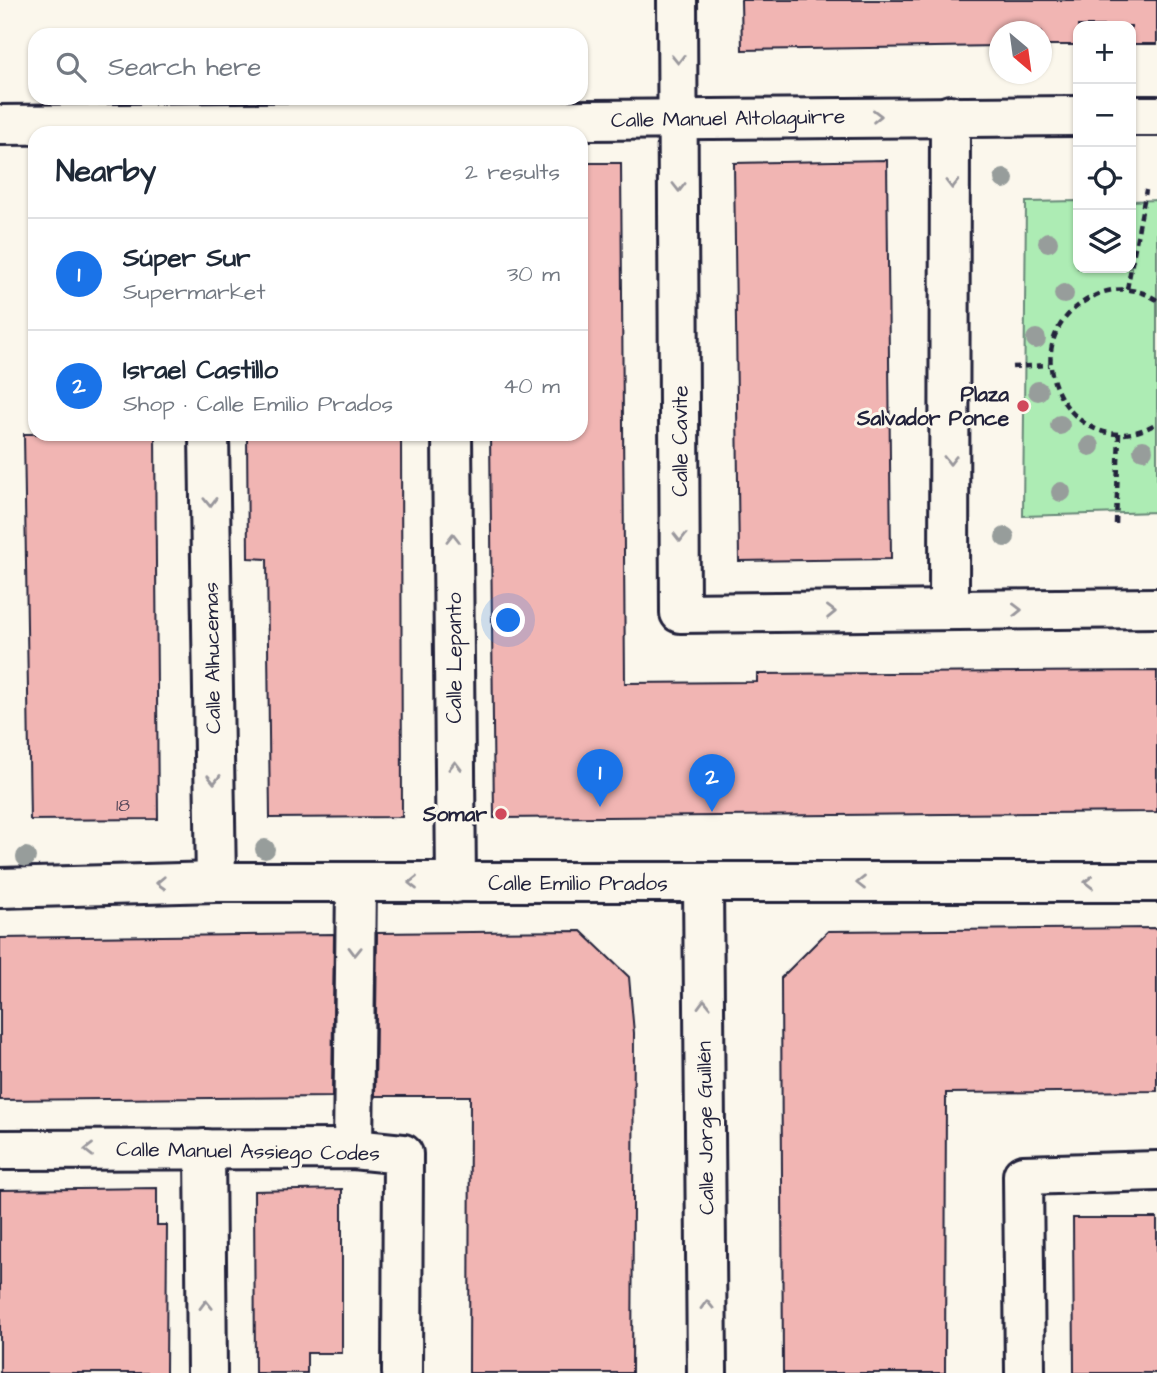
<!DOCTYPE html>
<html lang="en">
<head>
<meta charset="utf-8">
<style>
	:root { --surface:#fff; --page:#f2f2f3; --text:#1f2937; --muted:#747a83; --line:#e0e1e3; --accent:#1a73e8 }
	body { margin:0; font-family:"Architects Daughter",sans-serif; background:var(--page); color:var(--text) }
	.controls { position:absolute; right:21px; top:21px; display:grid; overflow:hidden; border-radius:14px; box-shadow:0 2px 5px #0004 }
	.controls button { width:63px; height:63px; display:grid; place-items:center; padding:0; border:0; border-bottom:2px solid var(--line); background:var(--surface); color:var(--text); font:35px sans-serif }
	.compass { position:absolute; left:989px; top:21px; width:63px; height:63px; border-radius:50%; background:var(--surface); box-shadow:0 2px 5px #0004; rotate:151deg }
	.you { position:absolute; left:509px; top:621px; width:24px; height:24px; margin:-18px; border:5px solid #fff; border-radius:50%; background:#1a73e8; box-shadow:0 0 0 10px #1a73e833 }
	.badge { display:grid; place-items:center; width:46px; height:46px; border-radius:50%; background:var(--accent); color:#fff; font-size:23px; font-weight:700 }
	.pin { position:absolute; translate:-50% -58px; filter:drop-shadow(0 2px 4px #0008) }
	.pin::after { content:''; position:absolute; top:37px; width:24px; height:21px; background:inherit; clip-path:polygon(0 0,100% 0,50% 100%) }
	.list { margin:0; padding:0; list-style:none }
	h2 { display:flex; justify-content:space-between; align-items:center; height:91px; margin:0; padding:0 28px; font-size:30px }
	h2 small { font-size:23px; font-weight:400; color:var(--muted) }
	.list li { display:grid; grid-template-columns:46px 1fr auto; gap:21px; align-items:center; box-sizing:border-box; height:112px; padding:0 28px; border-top:2px solid var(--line) }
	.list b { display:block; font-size:26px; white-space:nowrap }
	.list p { margin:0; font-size:23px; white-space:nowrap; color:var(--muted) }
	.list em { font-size:23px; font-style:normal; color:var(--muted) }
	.icon { flex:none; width:38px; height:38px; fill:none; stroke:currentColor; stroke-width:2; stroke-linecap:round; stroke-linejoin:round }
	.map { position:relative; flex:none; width:1157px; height:1373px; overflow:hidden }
	.search { position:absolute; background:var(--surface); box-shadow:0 2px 5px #0004; left:28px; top:28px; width:560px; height:77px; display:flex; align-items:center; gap:18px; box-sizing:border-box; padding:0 24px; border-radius:21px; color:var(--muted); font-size:26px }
	.panel { position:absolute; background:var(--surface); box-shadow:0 2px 5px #0004; left:28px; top:126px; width:560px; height:315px; border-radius:21px }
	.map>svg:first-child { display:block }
	.green { fill:#adecb4; stroke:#688778; stroke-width:2 }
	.building { fill:#f1b5b3; stroke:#22223b; stroke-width:2 }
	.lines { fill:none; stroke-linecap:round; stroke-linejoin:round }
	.street-casing { stroke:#22223b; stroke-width:44 }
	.path { stroke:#22223b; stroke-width:4.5; stroke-dasharray:7 5; stroke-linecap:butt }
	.street { stroke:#fbf7ec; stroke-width:38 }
	.tree { fill:#979d9b }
	.oneway { stroke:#99979c }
	.poi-dot { fill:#d1495b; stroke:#fbf7ec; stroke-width:2.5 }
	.labels { text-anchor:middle; stroke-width:6; stroke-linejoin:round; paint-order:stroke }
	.number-label { font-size:18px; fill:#564759 }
	.street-label { font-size:21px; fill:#22223b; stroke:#fbf7ec }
	.poi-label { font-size:21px; font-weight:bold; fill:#22223b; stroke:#fbf7ec; text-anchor:end }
</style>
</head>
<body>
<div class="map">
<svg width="1157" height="1373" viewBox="0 0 1157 1373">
	<rect width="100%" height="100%" fill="#fbf7ec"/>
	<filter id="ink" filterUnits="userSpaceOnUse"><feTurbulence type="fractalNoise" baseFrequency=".0143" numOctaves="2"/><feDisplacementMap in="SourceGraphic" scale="14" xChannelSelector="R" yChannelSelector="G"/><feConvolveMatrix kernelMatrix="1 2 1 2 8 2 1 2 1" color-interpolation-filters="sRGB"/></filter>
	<g filter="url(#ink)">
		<!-- green -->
		<path class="green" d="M1157,200V512L1023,516L1026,202L1078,201V268H1131V201Z"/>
		<!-- building -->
		<g class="building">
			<path d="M741,0H1157V44H1131V26H1078V45H1041V32H999V46L742,50Z"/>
			<path d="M887,160L891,559L739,561L734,163Z"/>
			<path d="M581,163H621L625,683L757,682V674L1157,671V812L494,818L490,434H581Z"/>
			<path d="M24,434H155L158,819L30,820Z"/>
			<path d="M247,434H401L402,817L270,818L267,559L248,558Z"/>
			<path d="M1157,928V1091L946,1093L945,1373H783L781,978L828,931Z"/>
			<path d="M581,931L629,977L634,1033L632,1373H469L470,1096H375L377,933Z"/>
			<path d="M334,934L332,1097L0,1100V938Z"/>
			<path d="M157,1188V1225H167L166,1373H0V1190Z"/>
			<path d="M342,1189V1353H307V1373H255L254,1191Z"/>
			<path d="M1073,1218H1157V1373H1074Z"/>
		</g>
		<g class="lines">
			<!-- street casing -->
			<g class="street-casing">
				<g id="street">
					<path d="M677,0L680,613L1157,608"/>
					<path d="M1131,116H1157"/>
					<path d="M0,125L1078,116"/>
					<path d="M209,434L216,882"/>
					<path d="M452,434L456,883"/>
					<path d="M949,610L950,115"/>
					<path d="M703,884L707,1373"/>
					<path d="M0,888L216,882H1157"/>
					<path d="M205,1149L207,1373"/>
					<path d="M353,1149L356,883"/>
					<path d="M0,1150L353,1149L403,1154L402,1373"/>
					<path d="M1025,1373L1023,1175L1157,1171"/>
				</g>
			</g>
			<!-- path -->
			<g class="path">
				<path d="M1127,289L1146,190"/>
				<path d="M1157,300C1139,288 1115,286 1096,295C999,340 1075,473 1157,423"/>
				<path d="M1012,367L1049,365"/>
				<path d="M1116,524L1119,433"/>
			</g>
			<!-- street -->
			<use href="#street" class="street"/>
		</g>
		<!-- trees -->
		<g class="tree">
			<circle cx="1004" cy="179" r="10"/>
			<circle cx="1048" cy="242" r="10"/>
			<circle cx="1064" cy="294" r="10"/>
			<circle cx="1036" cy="339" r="10"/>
			<circle cx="1038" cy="391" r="10"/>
			<circle cx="1060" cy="425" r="10"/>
			<circle cx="1090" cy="446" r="10"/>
			<circle cx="1143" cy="450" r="10"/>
			<circle cx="1061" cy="492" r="10"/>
			<circle cx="1005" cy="537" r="10"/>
			<circle cx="265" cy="849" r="10"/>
			<circle cx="26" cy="857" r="10"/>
		</g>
		<!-- one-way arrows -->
		<defs><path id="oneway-chevron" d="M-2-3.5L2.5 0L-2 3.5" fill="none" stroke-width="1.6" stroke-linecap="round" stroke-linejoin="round" transform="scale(1.75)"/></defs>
		<g class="oneway">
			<use href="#oneway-chevron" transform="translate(678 59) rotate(89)"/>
			<use href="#oneway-chevron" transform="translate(877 116) rotate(-1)"/>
			<use href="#oneway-chevron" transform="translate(952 184) rotate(90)"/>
			<use href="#oneway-chevron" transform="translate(679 187) rotate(90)"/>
			<use href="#oneway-chevron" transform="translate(950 460) rotate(90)"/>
			<use href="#oneway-chevron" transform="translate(210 502) rotate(89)"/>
			<use href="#oneway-chevron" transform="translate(680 537) rotate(90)"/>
			<use href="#oneway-chevron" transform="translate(453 538) rotate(-90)"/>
			<use href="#oneway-chevron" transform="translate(1017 610) rotate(-1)"/>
			<use href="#oneway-chevron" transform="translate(831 612) rotate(-1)"/>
			<use href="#oneway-chevron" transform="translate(455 766) rotate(-90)"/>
			<use href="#oneway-chevron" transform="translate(214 779) rotate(89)"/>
			<use href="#oneway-chevron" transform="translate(1089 882) rotate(180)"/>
			<use href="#oneway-chevron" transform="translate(161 883) rotate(178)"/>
			<use href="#oneway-chevron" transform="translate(413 883) rotate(-180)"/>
			<use href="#oneway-chevron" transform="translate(861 883) rotate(180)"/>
			<use href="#oneway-chevron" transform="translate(355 951) rotate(91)"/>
			<use href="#oneway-chevron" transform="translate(704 1004) rotate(-91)"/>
			<use href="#oneway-chevron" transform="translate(89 1150) rotate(180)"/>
			<use href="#oneway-chevron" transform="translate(206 1305) rotate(-91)"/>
			<use href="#oneway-chevron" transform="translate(707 1305) rotate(-91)"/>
		</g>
	</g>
	<!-- markers -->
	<g class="poi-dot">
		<circle cx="1023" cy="406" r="7"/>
		<circle cx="501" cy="814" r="7"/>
	</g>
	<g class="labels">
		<!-- number labels -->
		<g class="number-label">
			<text x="123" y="811">18</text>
		</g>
		<!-- street labels -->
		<g class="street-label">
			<text transform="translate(728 118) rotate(-1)" y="7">Calle Manuel Altolaguirre</text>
			<text transform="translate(680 441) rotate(-90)" y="7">Calle Cavite</text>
			<text transform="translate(212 658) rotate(-91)" y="7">Calle Alhucemas</text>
			<text transform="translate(454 658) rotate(-90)" y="7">Calle Lepanto</text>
			<text x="578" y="890">Calle Emilio Prados</text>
			<text transform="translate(705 1128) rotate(-91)" y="7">Calle Jorge Guillén</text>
			<text transform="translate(248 1151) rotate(1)" y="7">Calle Manuel Assiego Codes</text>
		</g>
		<!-- poi labels -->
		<g class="poi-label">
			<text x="1009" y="401">Plaza<tspan x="1009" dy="24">Salvador Ponce</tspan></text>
			<text x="487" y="821">Somar</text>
		</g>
	</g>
</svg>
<div class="controls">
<button>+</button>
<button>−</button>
<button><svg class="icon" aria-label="locate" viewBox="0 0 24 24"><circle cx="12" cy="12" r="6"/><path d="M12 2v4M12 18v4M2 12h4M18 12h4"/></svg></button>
<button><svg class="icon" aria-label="layers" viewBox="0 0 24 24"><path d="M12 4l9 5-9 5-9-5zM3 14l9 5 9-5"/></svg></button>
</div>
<svg class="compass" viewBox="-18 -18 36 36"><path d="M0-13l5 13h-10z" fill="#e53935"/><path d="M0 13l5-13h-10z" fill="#747a83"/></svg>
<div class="you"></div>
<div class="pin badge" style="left:600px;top:807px">1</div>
<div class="pin badge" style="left:712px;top:812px">2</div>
<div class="search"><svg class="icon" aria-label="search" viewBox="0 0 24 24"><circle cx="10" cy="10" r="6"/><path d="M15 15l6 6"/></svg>Search here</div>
<section class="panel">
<h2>Nearby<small>2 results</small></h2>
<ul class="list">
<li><span class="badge">1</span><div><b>Súper Sur</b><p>Supermarket</p></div><em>30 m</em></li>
<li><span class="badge">2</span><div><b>Israel Castillo</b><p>Shop · Calle Emilio Prados</p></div><em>40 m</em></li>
</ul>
</section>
</div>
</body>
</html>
